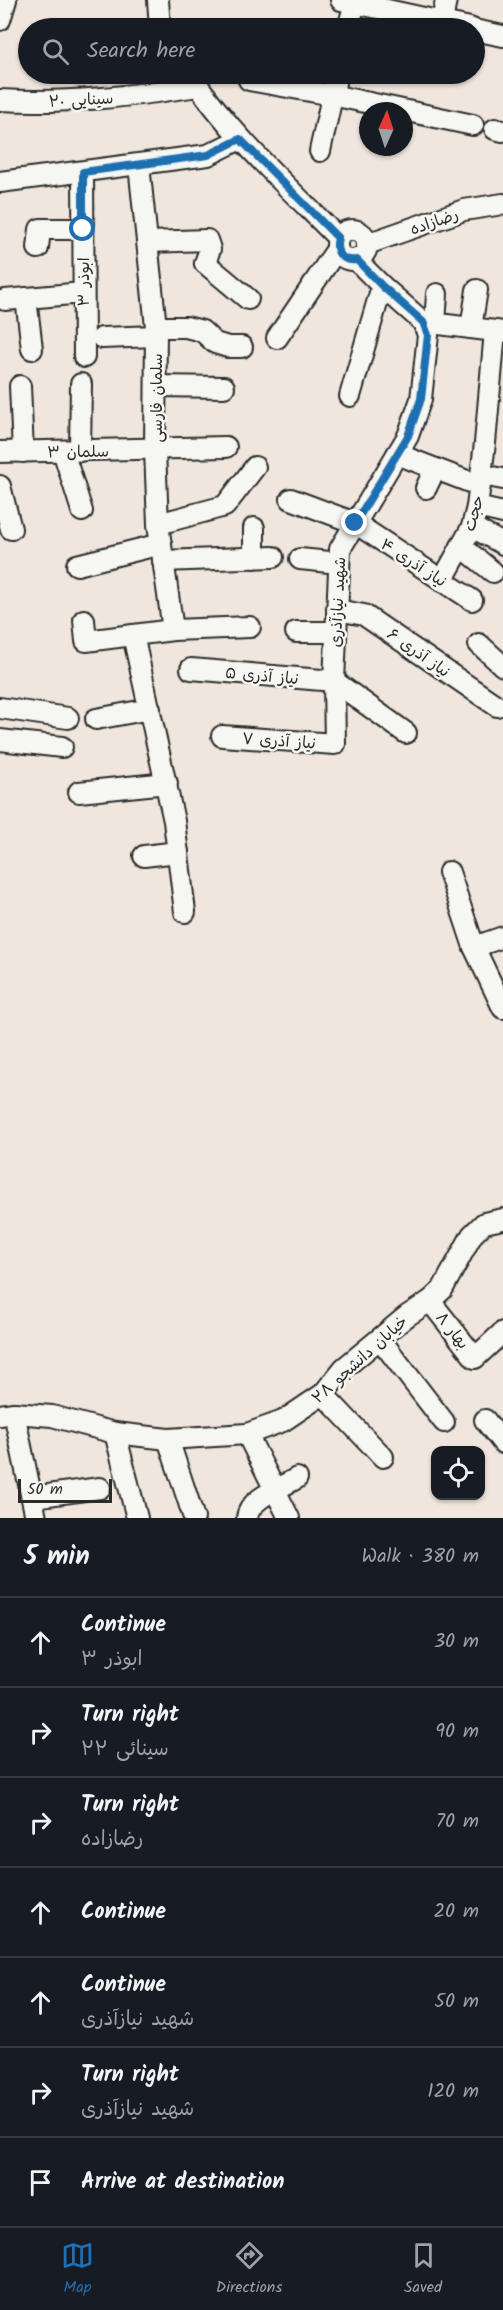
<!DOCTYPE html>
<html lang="en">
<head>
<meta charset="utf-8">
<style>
	:root { --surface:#171b24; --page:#242831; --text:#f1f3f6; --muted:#9ea1a6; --line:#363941; --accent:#1f6fb2 }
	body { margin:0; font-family:Kalam,"Playpen Sans Arabic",sans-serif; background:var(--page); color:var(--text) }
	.controls { position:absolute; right:18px; bottom:18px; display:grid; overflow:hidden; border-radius:12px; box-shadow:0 2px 4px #0004 }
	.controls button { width:54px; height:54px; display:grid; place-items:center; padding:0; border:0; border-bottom:2px solid var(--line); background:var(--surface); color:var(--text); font:30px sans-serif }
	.compass { position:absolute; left:359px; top:102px; width:54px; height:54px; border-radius:50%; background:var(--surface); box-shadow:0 2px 4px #0004; rotate:3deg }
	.scale { position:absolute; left:18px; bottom:15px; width:94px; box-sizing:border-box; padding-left:6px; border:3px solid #2b2b2b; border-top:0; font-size:16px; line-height:21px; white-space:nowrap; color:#2b2b2b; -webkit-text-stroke:4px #f6f6f2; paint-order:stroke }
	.stop { position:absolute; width:18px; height:18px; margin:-14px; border:4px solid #1f6fb2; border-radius:50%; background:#fff }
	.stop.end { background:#1f6fb2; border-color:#fff; box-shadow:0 2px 6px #0008 }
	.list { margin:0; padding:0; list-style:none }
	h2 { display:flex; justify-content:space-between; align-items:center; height:78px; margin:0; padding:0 24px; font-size:26px }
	h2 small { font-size:20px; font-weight:400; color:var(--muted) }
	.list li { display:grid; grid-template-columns:39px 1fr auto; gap:18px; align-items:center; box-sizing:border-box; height:90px; padding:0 24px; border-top:2px solid var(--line) }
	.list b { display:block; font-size:22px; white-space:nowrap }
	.list p { margin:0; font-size:20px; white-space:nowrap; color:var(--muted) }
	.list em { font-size:20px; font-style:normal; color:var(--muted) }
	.icon { flex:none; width:33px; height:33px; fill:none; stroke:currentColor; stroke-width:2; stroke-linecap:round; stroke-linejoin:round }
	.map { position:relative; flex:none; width:503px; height:1518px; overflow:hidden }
	.search { position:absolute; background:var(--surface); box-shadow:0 2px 4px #0004; left:18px; right:18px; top:18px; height:66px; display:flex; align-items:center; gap:15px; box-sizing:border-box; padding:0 21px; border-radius:33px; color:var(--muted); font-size:22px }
	.sheet { height:708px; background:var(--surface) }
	nav { display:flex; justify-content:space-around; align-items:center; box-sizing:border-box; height:84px; border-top:2px solid var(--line); background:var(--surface); font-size:16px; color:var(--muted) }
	nav a { display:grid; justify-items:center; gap:3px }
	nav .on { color:var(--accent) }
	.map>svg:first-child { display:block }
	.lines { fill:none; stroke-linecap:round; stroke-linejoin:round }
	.minor-casing { stroke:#2b2b2b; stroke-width:24 }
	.minor { stroke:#f6f6f2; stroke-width:20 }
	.route { stroke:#1f6fb2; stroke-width:8 }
	.labels { text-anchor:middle; stroke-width:5; stroke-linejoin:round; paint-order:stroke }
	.street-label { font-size:16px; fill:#2b2b2b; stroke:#f6f6f2 }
</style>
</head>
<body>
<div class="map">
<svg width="503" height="1518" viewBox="0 0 503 1518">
	<rect width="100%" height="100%" fill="#f0e6de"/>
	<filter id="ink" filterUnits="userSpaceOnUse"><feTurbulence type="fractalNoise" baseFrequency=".0167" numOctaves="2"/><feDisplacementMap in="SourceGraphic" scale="12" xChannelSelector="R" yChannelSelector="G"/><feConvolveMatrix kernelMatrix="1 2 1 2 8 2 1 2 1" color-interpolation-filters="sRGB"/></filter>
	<g filter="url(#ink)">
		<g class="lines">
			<!-- minor casing -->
			<g class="minor-casing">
				<g id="minor">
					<path d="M158,0L160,28"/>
					<path d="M341,0L470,28"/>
					<path d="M0,20L6,0"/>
					<path d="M442,22L446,0"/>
					<path d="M348,28L355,3"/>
					<path d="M474,30L503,36"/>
					<path d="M190,74C231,135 286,185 338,238"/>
					<path d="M249,80L332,95L473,125"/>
					<path d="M0,100C66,104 133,96 198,86"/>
					<path d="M495,129L503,131"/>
					<path d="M320,151L337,74"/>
					<path d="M139,165L156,327L155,450L158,524L173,630"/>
					<path d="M83,172L84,357"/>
					<path d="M0,182L208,155L240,139"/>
					<circle cx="352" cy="245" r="15"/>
					<path d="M149,242L207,240L210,249L205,263L248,299"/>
					<path d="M367,244L464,210L503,204"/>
					<path d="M38,248L40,229H83"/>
					<path d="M26,298L32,349"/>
					<path d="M5,300L83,293"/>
					<path d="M423,322L503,332"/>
					<path d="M435,323L437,294"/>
					<path d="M156,327H186L202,331L215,343L228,347H242"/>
					<path d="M471,328L477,290"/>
					<path d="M102,338L156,336"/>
					<path d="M277,338L337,249"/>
					<path d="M20,386L23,452"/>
					<path d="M156,386L224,387"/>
					<path d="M350,396L382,286"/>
					<path d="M63,451L82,511"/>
					<path d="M80,451L81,384"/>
					<path d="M0,452L226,447"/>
					<path d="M397,454L480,486"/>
					<path d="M482,475L503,479"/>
					<path d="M0,486L11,529"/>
					<path d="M426,488L435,469"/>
					<path d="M291,499L355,523L472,600"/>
					<path d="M477,507L503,513"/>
					<path d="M158,524L225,506L255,467"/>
					<path d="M472,527L503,544"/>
					<path d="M254,528V558"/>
					<path d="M461,546L493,572"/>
					<path d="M300,559L339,563"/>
					<path d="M163,561L273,557"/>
					<path d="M77,565L161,544"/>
					<path d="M442,581L472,527L477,507L485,443L495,331"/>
					<path d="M337,610L364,615L497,706"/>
					<path d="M84,620L86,641L173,630L250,627"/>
					<path d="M296,632H336"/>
					<path d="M133,635L174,821L185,912"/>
					<path d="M479,644L503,666"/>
					<path d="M191,669L334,681L406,733"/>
					<path d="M0,708L68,718"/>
					<path d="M96,719L150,709"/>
					<path d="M222,736L335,744L334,681L340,549L408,436L421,399L428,335L423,322L382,286L356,260"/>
					<path d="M0,740L62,747"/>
					<path d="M79,792L167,783"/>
					<path d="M144,856L178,852"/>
					<path d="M449,872L474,947L503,937"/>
					<path d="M474,947L503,1008"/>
					<path d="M430,1301L475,1358L503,1332"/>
					<path d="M380,1339L444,1422"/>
					<path d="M323,1394L383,1457"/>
					<path d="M14,1413L36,1518"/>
					<path d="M0,1415L14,1413L52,1416L115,1433L168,1439L247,1434L283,1421L323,1394L344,1368L407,1316L430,1301L442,1290L472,1235L484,1223L503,1219"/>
					<path d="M485,1420L503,1443"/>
					<path d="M115,1433L137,1518"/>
					<path d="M247,1434L289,1518"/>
					<path d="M168,1439L194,1518"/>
					<path d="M33,1497L100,1488"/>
					<path d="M247,1518C249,1498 281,1488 297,1478"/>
				</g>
			</g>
			<!-- minor -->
			<use href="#minor" class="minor"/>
		</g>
	</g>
	<g class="lines" filter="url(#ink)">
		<!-- route -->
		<path class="route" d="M83,229V172L208,155L240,139L338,238C334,252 342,262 357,260L382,286L423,322L428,335L421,399L408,436L355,523"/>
	</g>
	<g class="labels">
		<!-- street labels -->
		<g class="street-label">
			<text transform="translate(81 99) rotate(-3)" y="6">سینایی ۲۰</text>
			<text transform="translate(434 221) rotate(-19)" y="6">رضازاده</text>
			<text transform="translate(83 282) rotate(-90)" y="6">ابوذر ۳</text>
			<text transform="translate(156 398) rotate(-90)" y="6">سلمان فارسی</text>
			<text transform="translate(78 451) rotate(-1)" y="6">سلمان ۳</text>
			<text transform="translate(473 513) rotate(-74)" y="6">حجت</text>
			<text transform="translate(414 562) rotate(33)" y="6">نیاز آذری ۴</text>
			<text transform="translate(337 602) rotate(-87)" y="6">شهید نیازآذری</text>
			<text transform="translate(419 652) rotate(35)" y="6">نیاز آذری ۶</text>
			<text transform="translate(262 675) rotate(5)" y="6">نیاز آذری ۵</text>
			<text transform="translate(279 740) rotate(4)" y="6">نیاز آذری ۷</text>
			<text transform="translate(453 1330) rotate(51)" y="6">بهار ۸</text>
			<text transform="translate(359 1359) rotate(-42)" y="6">خیابان دانشجو ۲۸</text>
		</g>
	</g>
</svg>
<div class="controls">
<button><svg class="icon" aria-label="locate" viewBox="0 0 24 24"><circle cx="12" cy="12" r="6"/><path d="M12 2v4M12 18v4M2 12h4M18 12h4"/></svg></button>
</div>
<svg class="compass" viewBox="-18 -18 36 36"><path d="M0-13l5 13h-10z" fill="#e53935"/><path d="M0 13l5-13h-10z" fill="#9ea1a6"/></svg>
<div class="scale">50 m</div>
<div class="stop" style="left:83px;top:229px"></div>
<div class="stop end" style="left:355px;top:523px"></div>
<div class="search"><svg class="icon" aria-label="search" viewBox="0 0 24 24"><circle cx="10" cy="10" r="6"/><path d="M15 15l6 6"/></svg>Search here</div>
</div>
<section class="sheet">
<h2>5 min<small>Walk · 380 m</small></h2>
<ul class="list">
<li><svg class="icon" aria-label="ahead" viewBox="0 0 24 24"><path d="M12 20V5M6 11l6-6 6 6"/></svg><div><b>Continue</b><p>ابوذر ۳</p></div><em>30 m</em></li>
<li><svg class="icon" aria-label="right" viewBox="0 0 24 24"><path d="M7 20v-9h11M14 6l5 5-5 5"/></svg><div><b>Turn right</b><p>سینائی ۲۲</p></div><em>90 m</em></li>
<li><svg class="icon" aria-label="right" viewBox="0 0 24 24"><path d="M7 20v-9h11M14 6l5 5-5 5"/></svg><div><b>Turn right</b><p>رضازاده</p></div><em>70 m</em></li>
<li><svg class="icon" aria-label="ahead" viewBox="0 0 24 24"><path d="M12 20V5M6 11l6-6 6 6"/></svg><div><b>Continue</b></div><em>20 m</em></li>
<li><svg class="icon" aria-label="ahead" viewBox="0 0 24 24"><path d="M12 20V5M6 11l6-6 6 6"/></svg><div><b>Continue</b><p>شهید نیازآذری</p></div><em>50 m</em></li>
<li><svg class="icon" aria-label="right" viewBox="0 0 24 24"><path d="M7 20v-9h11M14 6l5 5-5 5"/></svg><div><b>Turn right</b><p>شهید نیازآذری</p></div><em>120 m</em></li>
<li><svg class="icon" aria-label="arrive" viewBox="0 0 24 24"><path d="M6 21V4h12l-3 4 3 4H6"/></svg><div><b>Arrive at destination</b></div></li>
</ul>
</section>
<nav>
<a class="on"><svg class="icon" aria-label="map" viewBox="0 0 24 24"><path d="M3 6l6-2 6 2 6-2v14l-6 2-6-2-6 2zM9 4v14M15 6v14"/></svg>Map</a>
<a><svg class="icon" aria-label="directions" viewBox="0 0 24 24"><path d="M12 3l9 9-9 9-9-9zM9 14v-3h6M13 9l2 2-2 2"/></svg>Directions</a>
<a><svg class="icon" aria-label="saved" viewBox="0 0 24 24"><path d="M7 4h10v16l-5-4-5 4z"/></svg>Saved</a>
</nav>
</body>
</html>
